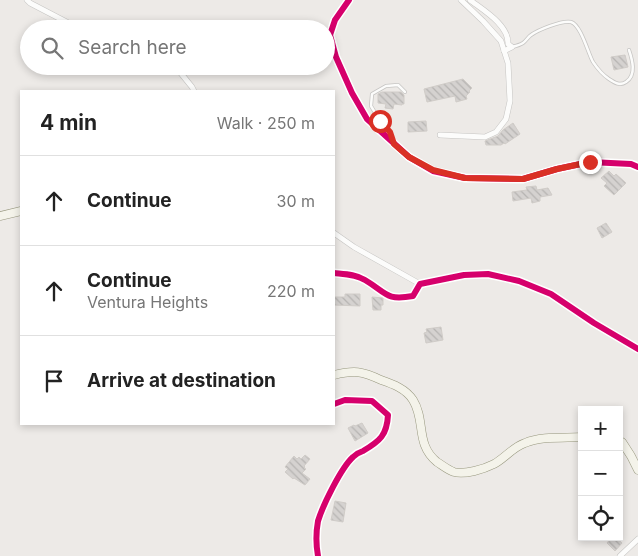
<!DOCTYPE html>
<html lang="en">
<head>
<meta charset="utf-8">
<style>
	:root { --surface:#fff; --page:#f6f6f6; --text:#222; --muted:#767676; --line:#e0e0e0 }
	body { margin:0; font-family:Inter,sans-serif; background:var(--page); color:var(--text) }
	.controls { position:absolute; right:15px; bottom:15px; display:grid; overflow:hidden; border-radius:0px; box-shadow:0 2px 8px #0003 }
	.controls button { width:45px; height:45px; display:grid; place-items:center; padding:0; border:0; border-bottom:1px solid var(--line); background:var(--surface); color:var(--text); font:25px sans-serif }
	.stop { position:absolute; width:15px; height:15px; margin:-11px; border:4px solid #d93025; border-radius:50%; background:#fff }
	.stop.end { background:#d93025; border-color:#fff; box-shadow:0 1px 5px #0008 }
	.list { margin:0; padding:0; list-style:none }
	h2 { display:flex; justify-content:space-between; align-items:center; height:65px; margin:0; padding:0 20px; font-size:21px }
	h2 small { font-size:16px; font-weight:400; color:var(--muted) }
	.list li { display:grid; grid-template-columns:32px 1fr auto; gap:15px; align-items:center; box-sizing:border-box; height:90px; padding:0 20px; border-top:1px solid var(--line) }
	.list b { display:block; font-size:19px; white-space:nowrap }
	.list p { margin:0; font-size:16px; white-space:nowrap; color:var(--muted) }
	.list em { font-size:16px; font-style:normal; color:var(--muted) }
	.icon { flex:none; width:28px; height:28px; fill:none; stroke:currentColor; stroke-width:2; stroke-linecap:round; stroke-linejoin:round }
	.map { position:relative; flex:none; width:638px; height:556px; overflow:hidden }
	.search { position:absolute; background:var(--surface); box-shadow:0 2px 8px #0003; left:20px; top:20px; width:315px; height:55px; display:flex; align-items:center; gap:12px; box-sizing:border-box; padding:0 18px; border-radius:28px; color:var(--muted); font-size:19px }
	.panel { position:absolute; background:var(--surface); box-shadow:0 2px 8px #0003; left:20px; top:90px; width:315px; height:335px; border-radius:0px }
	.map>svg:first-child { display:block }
	.building { fill:url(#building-back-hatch); stroke:#d0ccc8 }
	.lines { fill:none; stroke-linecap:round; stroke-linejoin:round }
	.service-casing { stroke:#c6c5c3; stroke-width:4 }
	.minor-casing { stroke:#c6c5c3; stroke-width:6 }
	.secondary-casing { stroke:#97977e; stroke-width:9 }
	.service { stroke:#fcfcfb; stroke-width:2.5 }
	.minor { stroke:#fcfcfb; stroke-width:5 }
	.secondary { stroke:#f4f3ea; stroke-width:8 }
	.cycleway-casing { stroke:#fff; stroke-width:9 }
	.cycleway { stroke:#d6006c; stroke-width:6 }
	.route { stroke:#d93025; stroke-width:6 }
</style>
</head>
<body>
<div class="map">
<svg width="638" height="556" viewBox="0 0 638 556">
	<defs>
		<pattern id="building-back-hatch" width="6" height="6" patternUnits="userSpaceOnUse" patternTransform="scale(1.25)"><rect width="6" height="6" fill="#d5d2d0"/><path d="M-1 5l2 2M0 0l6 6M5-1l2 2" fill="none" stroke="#b6b4b2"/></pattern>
	</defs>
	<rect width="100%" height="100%" fill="#edeae7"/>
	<!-- building -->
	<g class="building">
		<path d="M625,55L628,67L614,70L611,57Z"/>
		<path d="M463,79L472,88L469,91L470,92L466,96L467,99L456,102L455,96L427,102L424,89Z"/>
		<path d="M382,92H401L404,95V104H402V105L394,104L393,109L385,108L386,104L378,103V94Z"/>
		<path d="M426,121L427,131L408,132V122Z"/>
		<path d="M513,123L520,134L505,144L504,143L501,145H486L485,141L498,136L503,130Z"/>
		<path d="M609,171L614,176L616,174L626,183L614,195L604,186L607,183L601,178Z"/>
		<path d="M536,186L537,190L548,188L552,195L540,197V201L532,203L531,198L513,201L512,192L527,190L526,187Z"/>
		<path d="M606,223L612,232L602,238L597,228Z"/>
		<path d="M345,294H360V306L334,305V297H345Z"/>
		<path d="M372,297L383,298V305H381V310H373Z"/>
		<path d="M441,327L443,340L426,343L424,333L427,332L426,329Z"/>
		<path d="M362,423L368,433L355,441L348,428L354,425L355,426Z"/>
		<path d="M305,455L310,459L304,466L305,467L304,468L306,469L302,473L310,479L305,485L294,478L293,479L285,472L288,469L285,467L294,456L297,459L299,457L301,459Z"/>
		<path d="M335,501L346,503L343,522L331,520Z"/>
		<path d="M612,537H615L622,543L615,551L607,543Z"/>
	</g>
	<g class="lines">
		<!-- service casing -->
		<g class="service-casing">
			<g id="service">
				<path d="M512,47C516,46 520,45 523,43C526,41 528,37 531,35C538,30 562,20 571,22C581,25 588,53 593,62C597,68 603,75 609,79C615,83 620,86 626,82C637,75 632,59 629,50"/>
				<path d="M393,141L389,132L380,121L371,106L372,94L386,86L398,85L405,92"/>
			</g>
		</g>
		<!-- minor casing -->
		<g class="minor-casing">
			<g id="minor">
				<path d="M27,0L30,3L80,29"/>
				<path d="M349,0L335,20L330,35L336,57L352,93L367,119L409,157L433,171L465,178L523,179L557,169L590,162L631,164L638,167"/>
				<path d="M470,0C483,10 509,25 508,44L512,47L504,51"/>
				<path d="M175,66L192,87L194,91"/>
				<path d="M440,135L485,137L496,132L506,119L510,101L508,63L501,41L483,21L461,0"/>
				<path d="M334,233L354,247L420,284"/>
				<path d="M334,273C344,274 356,274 365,280C387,293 385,301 413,296L420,284L464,275L488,274L519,281L551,294L594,323L638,349"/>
				<path d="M318,556C316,545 316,532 318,521C323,505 341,468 353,457C356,454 360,452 363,451C380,441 387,435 388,415L372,401L345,400L334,404"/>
				<path d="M620,556L638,539"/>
			</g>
		</g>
		<!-- secondary casing -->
		<g class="secondary-casing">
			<g id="secondary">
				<path d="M0,216L21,211"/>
				<path d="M334,375C354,370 362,371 381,380C393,384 406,389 413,400C426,421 415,444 437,462C442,465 448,470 454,472C465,475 484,469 494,464C505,458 513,447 525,443C541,436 564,438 582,437"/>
				<path d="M619,441L622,442L631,456L638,470"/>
			</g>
		</g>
		<!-- service -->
		<use href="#service" class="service"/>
		<!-- minor -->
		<use href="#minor" class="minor"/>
		<!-- secondary -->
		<use href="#secondary" class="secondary"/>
		<!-- cycleway casing -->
		<g class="cycleway-casing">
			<g id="cycleway">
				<path d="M349,0L335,20L330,35L336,57L352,93L367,119L409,157L433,171L465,178L523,179L557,169L590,162L631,164L638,167"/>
				<path d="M334,273C344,274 356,274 365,280C387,293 385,301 413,296L420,284L464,275L488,274L519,281L551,294L594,323L638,349"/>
				<path d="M318,556C316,545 316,532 318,521C323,505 341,468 353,457C356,454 360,452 363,451C380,441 387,435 388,415L372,401L345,400L334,404"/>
			</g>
		</g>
		<!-- cycleway -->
		<use href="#cycleway" class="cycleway"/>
	</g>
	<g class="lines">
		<!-- route -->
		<path class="route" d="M380,121L390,132L394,144L409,157L433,170L465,178L523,179L557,169L590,162"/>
	</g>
</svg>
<div class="controls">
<button>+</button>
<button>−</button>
<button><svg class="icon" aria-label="locate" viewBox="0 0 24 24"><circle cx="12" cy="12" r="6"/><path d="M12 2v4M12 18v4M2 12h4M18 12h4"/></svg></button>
</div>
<div class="stop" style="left:380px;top:121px"></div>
<div class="stop end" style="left:590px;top:162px"></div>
<div class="search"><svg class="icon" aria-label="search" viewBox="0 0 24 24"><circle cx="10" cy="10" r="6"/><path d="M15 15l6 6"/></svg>Search here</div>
<section class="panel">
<h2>4 min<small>Walk · 250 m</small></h2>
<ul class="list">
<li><svg class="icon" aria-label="ahead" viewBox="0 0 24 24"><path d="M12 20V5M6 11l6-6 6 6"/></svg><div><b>Continue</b></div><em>30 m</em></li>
<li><svg class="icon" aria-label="ahead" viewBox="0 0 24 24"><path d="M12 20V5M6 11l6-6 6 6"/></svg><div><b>Continue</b><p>Ventura Heights</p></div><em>220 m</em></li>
<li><svg class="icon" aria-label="arrive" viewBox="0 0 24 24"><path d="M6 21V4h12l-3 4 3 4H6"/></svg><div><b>Arrive at destination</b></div></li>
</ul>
</section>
</div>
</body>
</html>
